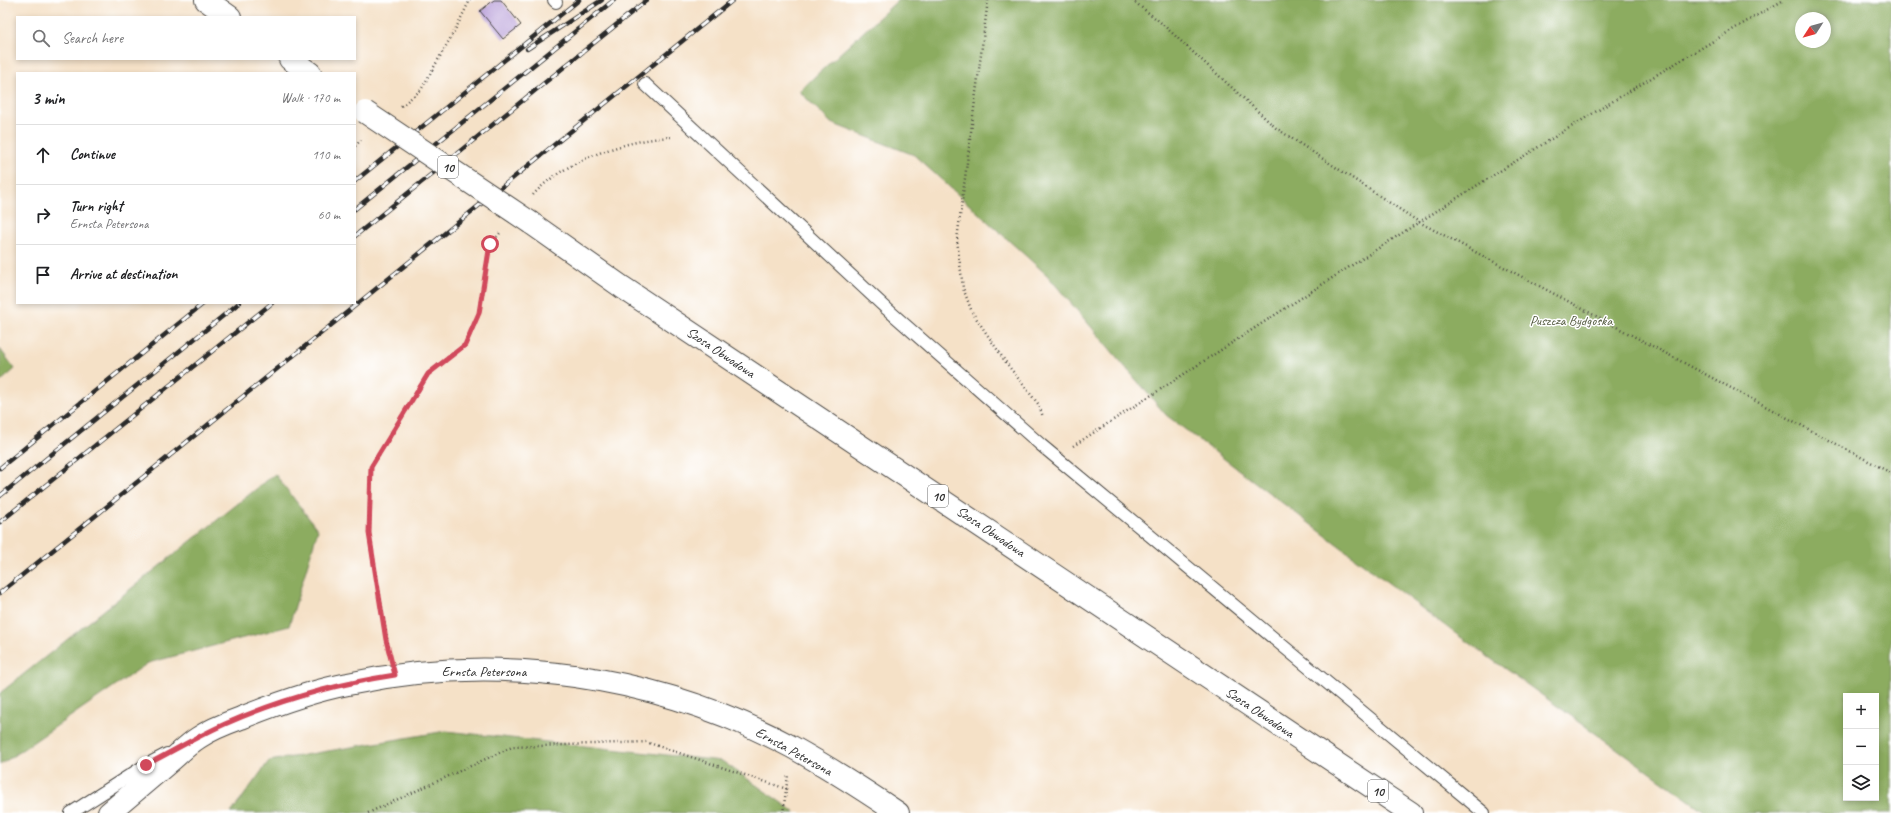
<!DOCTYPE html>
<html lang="en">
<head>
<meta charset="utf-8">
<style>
	:root { --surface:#fff; --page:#f6f6f6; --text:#202124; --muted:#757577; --line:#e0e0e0 }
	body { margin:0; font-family:Caveat,sans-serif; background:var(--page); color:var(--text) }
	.controls { position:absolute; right:12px; bottom:12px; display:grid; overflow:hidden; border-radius:0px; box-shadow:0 2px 6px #0003 }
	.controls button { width:36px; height:36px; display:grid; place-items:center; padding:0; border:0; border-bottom:1px solid var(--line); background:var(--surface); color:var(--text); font:20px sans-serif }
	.compass { position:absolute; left:1795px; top:12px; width:36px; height:36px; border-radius:50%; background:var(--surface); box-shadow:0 2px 6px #0003; rotate:234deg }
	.stop { position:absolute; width:12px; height:12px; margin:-9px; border:3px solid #d1495b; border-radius:50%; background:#fff }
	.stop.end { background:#d1495b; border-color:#fff; box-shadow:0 1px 4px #0008 }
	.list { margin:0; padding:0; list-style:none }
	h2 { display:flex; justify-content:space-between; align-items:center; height:52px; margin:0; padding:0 16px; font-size:17px }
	h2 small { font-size:13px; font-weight:400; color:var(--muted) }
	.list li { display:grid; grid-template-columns:26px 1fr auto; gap:12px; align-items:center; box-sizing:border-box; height:60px; padding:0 16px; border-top:1px solid var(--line) }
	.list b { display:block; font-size:15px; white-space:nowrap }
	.list p { margin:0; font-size:13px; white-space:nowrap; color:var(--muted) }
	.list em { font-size:13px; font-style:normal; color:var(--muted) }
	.icon { flex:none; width:22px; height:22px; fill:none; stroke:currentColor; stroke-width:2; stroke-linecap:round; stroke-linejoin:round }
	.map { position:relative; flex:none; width:1891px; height:813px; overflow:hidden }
	.search { position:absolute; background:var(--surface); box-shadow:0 2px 6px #0003; left:16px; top:16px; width:340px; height:44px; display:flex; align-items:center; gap:10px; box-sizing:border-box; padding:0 14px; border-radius:0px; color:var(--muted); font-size:15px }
	.panel { position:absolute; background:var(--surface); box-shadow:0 2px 6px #0003; left:16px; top:72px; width:340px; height:232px; border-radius:0px }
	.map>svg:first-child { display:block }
	.forest { fill:#8cac60; stroke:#5c6c46; fill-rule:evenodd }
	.building { fill:#b9a0d9 }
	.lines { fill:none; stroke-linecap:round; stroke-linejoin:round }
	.service-casing { stroke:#494642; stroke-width:14 }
	.tertiary-casing { stroke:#494642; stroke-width:24 }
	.trunk-casing { stroke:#494642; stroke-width:24 }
	.path { stroke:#494642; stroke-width:2.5; stroke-dasharray:1 3; stroke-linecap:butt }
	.service { stroke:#fff; stroke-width:12 }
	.tertiary { stroke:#fff; stroke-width:22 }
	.trunk { stroke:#fff; stroke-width:22 }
	.rail-casing { stroke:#2b2b2b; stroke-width:4.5 }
	.rail { stroke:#fff; stroke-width:3; stroke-dasharray:9; stroke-linecap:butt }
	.trunk-bridge-casing { stroke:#494642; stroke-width:24; stroke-linecap:butt }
	.trunk-bridge { stroke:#fff; stroke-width:22 }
	.route { stroke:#d1495b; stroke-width:5 }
	.labels { text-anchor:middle; stroke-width:3; stroke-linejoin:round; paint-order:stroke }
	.shield { fill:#fff; stroke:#6b6b6b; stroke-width:1 }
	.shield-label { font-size:13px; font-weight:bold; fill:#2b2b2b }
	.park-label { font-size:14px; fill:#535a3f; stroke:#fff }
	.street-label { font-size:14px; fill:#2b2b2b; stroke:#fff }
</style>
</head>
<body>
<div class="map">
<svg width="1891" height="813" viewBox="0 0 1891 813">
	<rect width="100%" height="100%" fill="#fff"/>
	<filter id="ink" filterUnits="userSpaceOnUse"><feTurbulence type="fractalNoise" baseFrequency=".025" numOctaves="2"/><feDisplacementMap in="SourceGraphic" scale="8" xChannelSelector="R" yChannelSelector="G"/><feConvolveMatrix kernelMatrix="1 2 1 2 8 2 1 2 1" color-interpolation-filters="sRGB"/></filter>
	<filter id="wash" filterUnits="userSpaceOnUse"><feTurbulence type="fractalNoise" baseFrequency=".012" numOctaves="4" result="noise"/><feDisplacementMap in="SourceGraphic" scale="16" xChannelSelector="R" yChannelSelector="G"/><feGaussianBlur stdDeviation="0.9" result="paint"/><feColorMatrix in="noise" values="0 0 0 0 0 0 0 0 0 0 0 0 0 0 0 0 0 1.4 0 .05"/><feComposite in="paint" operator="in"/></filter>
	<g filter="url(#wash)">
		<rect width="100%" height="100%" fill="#f5e1c7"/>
		<!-- forest -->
		<g class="forest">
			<path d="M898,0H1891V813H1707L1452,631L1166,415L1047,275L914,155L831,123L799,91ZM1801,18H1825V42H1801ZM1846,696H1876V798H1846Z"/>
			<path d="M0,349L15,369L0,382Z"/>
			<path d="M275,474L318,530L289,626L148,663L0,765V693Z"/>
			<path d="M446,731L722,761L796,813H231L269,761Z"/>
		</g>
		<g id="blocks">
			<!-- building -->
			<path class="building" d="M494,0H501L521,25L503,39L480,11Z"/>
		</g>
	</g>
	<g filter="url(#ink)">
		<use href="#blocks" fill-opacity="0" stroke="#494642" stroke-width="1"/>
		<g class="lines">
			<!-- service casing -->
			<g class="service-casing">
				<g id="service">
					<path d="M554,0L556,2"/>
					<path d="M645,84L887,309L1041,445L1484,813"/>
					<path d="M71,813L146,765L167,754"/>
				</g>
			</g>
			<!-- tertiary casing -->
			<g class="tertiary-casing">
				<path id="tertiary" d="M109,813C129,796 148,780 168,763C178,755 187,745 198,738C211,729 227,723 241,718C276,704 311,691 348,684C498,652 656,674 792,747C828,767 864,790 898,813"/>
			</g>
			<!-- trunk casing -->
			<g class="trunk-casing">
				<g id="trunk">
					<path d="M206,0L230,17"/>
					<path d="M290,59L310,73"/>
					<path d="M531,223L622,287L1411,813"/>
				</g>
			</g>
			<!-- path -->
			<g class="path">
				<path d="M988,0L957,240L963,288L972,312L1007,364L1039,405L1043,417"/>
				<path d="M1132,0L1159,21L1276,128L1419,222L1891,473"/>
				<path d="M401,106L421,90L455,30L470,0"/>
				<path d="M355,146L361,140"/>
				<path d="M533,195C564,160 626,140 671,137"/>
				<path d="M1073,446C1308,294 1541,139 1784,0"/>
				<path d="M389,651L369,533L371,467L428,374L465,345L479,313L490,245L500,233"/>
				<path d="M368,813L512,747L646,742L787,789"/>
				<path d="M783,813L788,775"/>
			</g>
			<!-- service -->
			<use href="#service" class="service"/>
			<!-- tertiary -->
			<use href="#tertiary" class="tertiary"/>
			<!-- trunk -->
			<use href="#trunk" class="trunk"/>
			<!-- rail casing -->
			<g class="rail-casing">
				<g id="rail">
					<path d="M527,49L602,0"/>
					<path d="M355,181L579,0"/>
					<path d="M355,209L614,0"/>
					<path d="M355,236L647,0"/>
					<path d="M0,468L204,303"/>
					<path d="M0,496L239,303"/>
					<path d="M0,522L272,303"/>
					<path d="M0,593L733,0"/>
				</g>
			</g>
			<!-- rail -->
			<use href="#rail" class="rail"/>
			<!-- trunk-bridge casing -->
			<g class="trunk-bridge-casing">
				<path id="trunk-bridge" d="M365,112L531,223"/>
			</g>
			<!-- trunk-bridge -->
			<use href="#trunk-bridge" class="trunk-bridge"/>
		</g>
	</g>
	<g class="lines" filter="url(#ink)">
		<!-- route -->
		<path class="route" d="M146,765C173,751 198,736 225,724C279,700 336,684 395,675L386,640L369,533L371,467L428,374L465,345L479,313L490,244"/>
	</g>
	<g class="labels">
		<!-- shield labels -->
		<g class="shield">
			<rect x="438" y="156" width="20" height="22" rx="3"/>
			<rect x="928" y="485" width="20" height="22" rx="3"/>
			<rect x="1368" y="780" width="20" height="22" rx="3"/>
		</g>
		<g class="shield-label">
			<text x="448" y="172">10</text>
			<text x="938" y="501">10</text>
			<text x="1378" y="796">10</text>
		</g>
		<!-- park labels -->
		<g class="park-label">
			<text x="1571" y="325">Puszcza Bydgoska</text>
		</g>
		<!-- street labels -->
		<g class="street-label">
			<text transform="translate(721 352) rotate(34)" y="5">Szosa Obwodowa</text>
			<text transform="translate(991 531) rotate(34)" y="5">Szosa Obwodowa</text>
			<text x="484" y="676">Ernsta Petersona</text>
			<text transform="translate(1260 712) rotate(34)" y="5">Szosa Obwodowa</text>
			<text transform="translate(794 751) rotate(29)" y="5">Ernsta Petersona</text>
		</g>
	</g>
</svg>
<div class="controls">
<button>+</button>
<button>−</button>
<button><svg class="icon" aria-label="layers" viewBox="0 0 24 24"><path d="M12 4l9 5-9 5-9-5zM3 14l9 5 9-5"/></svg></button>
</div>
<svg class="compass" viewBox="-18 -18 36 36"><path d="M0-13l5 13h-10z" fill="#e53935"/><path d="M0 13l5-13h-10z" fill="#757577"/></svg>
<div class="stop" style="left:490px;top:244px"></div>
<div class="stop end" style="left:146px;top:765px"></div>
<div class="search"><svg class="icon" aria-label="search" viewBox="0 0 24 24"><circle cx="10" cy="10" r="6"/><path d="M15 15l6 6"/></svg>Search here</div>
<section class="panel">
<h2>3 min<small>Walk · 170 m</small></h2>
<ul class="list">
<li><svg class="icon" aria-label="ahead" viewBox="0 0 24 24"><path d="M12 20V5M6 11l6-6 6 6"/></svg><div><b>Continue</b></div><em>110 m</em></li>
<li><svg class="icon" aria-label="right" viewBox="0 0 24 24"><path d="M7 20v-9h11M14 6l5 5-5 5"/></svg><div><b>Turn right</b><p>Ernsta Petersona</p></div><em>60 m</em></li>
<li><svg class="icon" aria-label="arrive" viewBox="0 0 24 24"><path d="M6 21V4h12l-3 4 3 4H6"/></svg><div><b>Arrive at destination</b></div></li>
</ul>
</section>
</div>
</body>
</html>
